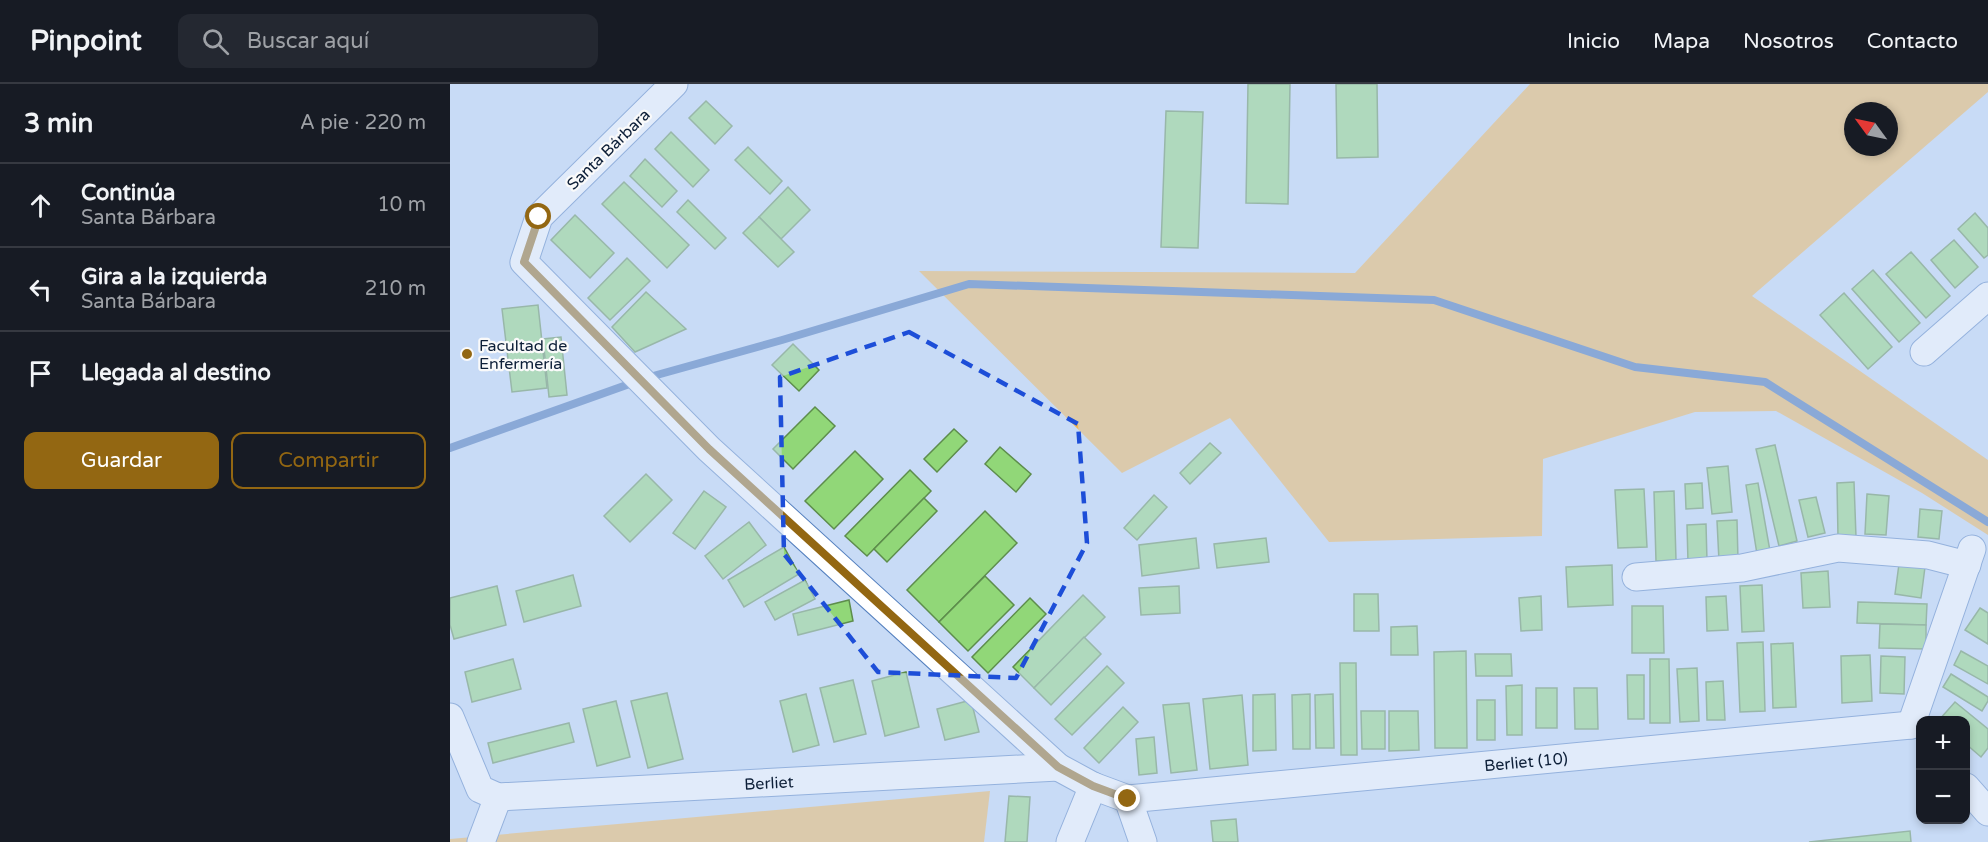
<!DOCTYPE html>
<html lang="es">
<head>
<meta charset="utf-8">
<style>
	:root { --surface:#171b24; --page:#242831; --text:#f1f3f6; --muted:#9ea1a6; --line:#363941; --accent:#936712 }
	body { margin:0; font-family:"Varela Round",sans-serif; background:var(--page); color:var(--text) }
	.controls { position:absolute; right:18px; bottom:18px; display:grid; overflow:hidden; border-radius:12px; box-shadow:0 3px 9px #0003 }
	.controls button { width:54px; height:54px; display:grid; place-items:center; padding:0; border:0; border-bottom:2px solid var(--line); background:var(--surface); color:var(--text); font:30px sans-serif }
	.compass { position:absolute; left:1394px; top:18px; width:54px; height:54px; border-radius:50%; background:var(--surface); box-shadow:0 3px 9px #0003; rotate:303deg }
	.stop { position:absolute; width:18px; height:18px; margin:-14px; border:4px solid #936712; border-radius:50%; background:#fff }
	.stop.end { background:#936712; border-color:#fff; box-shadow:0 2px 6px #0008 }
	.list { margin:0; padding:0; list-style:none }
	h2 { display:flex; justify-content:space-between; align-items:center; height:78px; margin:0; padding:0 24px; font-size:26px }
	h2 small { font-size:20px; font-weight:400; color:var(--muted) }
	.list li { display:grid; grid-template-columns:39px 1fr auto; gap:18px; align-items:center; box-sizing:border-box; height:84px; padding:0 24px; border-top:2px solid var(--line) }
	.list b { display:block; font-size:22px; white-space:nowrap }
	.list p { margin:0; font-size:20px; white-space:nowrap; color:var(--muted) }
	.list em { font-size:20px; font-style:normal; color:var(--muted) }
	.actions { display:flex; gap:12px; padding:18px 24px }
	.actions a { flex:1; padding:14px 0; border:2px solid var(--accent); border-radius:12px; text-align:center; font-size:21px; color:var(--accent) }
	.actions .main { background:var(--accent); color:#fff }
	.icon { flex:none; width:33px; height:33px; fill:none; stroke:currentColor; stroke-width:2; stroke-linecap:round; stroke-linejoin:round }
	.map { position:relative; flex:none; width:1538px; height:758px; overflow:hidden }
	header { display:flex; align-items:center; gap:36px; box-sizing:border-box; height:84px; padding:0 30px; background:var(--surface); border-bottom:2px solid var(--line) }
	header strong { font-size:28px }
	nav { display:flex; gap:33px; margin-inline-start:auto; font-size:21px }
	.search { width:420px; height:54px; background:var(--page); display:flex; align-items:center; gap:15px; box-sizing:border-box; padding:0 21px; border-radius:12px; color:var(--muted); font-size:22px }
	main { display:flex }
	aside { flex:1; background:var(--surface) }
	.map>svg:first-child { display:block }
	.green { fill:#f2b753; fill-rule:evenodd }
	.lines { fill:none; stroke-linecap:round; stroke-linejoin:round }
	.stream { stroke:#3f6db2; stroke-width:8 }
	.building { fill:#91d778; stroke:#5d8d4c; stroke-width:1.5 }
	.minor-casing { stroke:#5580bf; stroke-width:29 }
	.minor { stroke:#fff; stroke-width:27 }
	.route { stroke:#936712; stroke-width:8 }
	.marked { fill:none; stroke:#1d4ed8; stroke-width:4.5; stroke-dasharray:12 8; stroke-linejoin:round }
	.poi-dot { fill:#936712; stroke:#fafafa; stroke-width:2 }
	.labels { text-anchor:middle; stroke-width:4.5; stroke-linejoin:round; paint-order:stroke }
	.street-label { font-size:16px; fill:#0d1f38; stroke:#fafafa }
	.poi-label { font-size:16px; fill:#0d1f38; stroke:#fafafa; text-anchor:start }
</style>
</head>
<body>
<header>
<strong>Pinpoint</strong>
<div class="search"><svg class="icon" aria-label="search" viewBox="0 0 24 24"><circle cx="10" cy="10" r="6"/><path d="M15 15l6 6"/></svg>Buscar aquí</div>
<nav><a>Inicio</a><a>Mapa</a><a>Nosotros</a><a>Contacto</a></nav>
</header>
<main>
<aside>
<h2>3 min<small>A pie · 220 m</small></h2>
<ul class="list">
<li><svg class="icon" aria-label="ahead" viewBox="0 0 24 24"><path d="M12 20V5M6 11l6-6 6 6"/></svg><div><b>Continúa</b><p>Santa Bárbara</p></div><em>10 m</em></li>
<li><svg class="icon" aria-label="left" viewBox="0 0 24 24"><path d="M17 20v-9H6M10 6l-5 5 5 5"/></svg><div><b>Gira a la izquierda</b><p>Santa Bárbara</p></div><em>210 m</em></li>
<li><svg class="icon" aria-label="arrive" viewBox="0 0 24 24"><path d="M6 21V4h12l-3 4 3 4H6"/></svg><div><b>Llegada al destino</b></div></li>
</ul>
<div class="actions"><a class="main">Guardar</a><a>Compartir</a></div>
</aside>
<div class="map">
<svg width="1538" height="758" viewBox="0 0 1538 758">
	<rect width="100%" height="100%" fill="#c8dbf6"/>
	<!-- green -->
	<g class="green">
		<path d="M1080,0H1538V8L1302,212L1538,376V451L1472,409L1326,327L1245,328L1093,375L1092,452L879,458L780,334L672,389L469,187L905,189ZM1403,27H1439V63H1403Z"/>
		<path d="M540,707L534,758H0V755Z"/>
	</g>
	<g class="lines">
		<!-- stream -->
		<g class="stream">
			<path d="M196,294L332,256L519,200L984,216L1185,283L1315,298L1538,438"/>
			<path d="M0,364L185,298"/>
		</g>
	</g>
	<!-- building -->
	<g class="building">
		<path d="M798,0H840L838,120L796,119Z"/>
		<path d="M886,0H927L928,73L887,74Z"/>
		<path d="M256,17L282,42L265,60L239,34Z"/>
		<path d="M716,27L753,28L748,164L711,163Z"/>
		<path d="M221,48L259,86L243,103L205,65Z"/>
		<path d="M298,63L332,97L320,110L285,76Z"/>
		<path d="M195,75L227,107L212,123L180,92Z"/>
		<path d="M174,98L239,161L217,184L152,120Z"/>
		<path d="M338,103L360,126L331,155L309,133Z"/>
		<path d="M238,116L276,154L265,165L227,128Z"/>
		<path d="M1525,129L1538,144V171L1534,174L1508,145Z"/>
		<path d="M125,131L164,169L140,194L101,156Z"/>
		<path d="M309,133L344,168L328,183L293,149Z"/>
		<path d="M1504,156L1528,183L1505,204L1481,176Z"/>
		<path d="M1461,168L1500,212L1476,234L1436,190Z"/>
		<path d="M177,174L200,197L160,236L138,214Z"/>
		<path d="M1423,186L1470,239L1449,258L1402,205Z"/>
		<path d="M196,208L236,245L185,268L162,243Z"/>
		<path d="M1394,209L1442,263L1418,285L1370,231Z"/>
		<path d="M88,221L97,304L62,308L52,225Z"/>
		<path d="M111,253L117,311L99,313L93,255Z"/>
		<path d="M343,260L369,286L349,307L322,281Z"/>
		<path d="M365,323L385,342L343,385L323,365Z"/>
		<path d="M504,345L517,357L487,388L474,375Z"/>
		<path d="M760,359L771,369L740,400L730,389Z"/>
		<path d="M1325,361L1347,457L1329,462L1306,365Z"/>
		<path d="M550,363L581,390L566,408L535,380Z"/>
		<path d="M405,367L433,395L384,445L355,417Z"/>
		<path d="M1278,382L1282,428L1262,430L1257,384Z"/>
		<path d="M460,386L481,407L417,472L395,452Z"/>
		<path d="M196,390L222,416L180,458L154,432Z"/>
		<path d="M1404,398L1406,453H1388L1387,399Z"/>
		<path d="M1252,399L1253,424L1236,425L1235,400Z"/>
		<path d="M1308,399L1320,467L1307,470L1296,401Z"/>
		<path d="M1194,405L1197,463L1168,464L1165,406Z"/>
		<path d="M254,407L276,423L245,465L223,449Z"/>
		<path d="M1224,407L1226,476L1206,477L1204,408Z"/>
		<path d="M1417,410L1439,412L1436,451L1415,450Z"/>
		<path d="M704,411L717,423L687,456L674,444Z"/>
		<path d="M1366,413L1375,449L1358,453L1349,416Z"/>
		<path d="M474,414L487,427L437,478L424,465Z"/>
		<path d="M1470,425L1492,427L1489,455L1468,453Z"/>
		<path d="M535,427L567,459L489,538L457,506Z"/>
		<path d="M1287,436L1288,476L1269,477L1267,437Z"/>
		<path d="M299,438L316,461L273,495L255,472Z"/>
		<path d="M1256,440L1257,477L1238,478L1237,441Z"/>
		<path d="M746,454L749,484L692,492L689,461Z"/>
		<path d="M816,454L819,478L767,484L764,460Z"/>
		<path d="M334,463L349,490L294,523L278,496Z"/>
		<path d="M1449,480L1475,483L1471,514L1445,510Z"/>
		<path d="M1162,481L1163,521L1118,523L1116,483Z"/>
		<path d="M1378,487L1380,523L1353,524L1351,489Z"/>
		<path d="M123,491L131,522L74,538L66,507Z"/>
		<path d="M535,492L564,521L518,567L489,538Z"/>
		<path d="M355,496L365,515L325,536L315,518Z"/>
		<path d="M1312,501L1314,547L1292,548L1290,502Z"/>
		<path d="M47,502L56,541L4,555L0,541V514Z"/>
		<path d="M729,502L730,529L691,531L689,504Z"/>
		<path d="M904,510H928L929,547H904Z"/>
		<path d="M633,511L655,533L584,604L563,583Z"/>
		<path d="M1091,512L1092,546L1071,547L1069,514Z"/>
		<path d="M1276,512L1278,546L1257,547L1256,513Z"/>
		<path d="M580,514L596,530L538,589L522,573Z"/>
		<path d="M399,516L403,537L348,551L343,530Z"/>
		<path d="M1408,518L1477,520L1476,541L1407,539Z"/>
		<path d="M1182,522H1213L1214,569H1182Z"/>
		<path d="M1530,524L1538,529V560L1515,546Z"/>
		<path d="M1430,540L1476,541V565L1429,564Z"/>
		<path d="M967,542L968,571H941V543Z"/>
		<path d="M634,553L651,570L601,621L584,604Z"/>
		<path d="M1313,558L1315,627L1290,628L1287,559Z"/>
		<path d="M1343,559L1346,623L1323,624L1321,560Z"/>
		<path d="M1016,567L1017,664H985L984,568Z"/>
		<path d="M1511,567L1538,582V600L1504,581Z"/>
		<path d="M1025,570H1061L1062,592H1026Z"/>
		<path d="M1420,571L1422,617L1392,619L1391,572Z"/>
		<path d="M1431,572L1455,573L1454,610L1430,609Z"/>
		<path d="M63,575L71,605L22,618L15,588Z"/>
		<path d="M1200,575H1219L1220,639H1200Z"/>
		<path d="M890,579H906L907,671H891Z"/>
		<path d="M657,582L674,599L622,651L605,635Z"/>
		<path d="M1247,584L1249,637L1230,638L1227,585Z"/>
		<path d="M456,588L469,643L435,652L422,597Z"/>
		<path d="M1501,590L1538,613V617L1532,627L1493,603Z"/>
		<path d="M1177,591H1194V635H1178Z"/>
		<path d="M403,596L416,650L384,658L370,604Z"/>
		<path d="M1273,597L1275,636H1257L1256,598Z"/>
		<path d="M1072,601V651H1057L1056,602Z"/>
		<rect x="1086" y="604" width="21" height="40"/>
		<path d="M1124,604H1147L1148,645H1125Z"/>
		<path d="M217,609L233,675L198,684L181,617Z"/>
		<path d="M356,610L369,661L343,668L330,617Z"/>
		<path d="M825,610L826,666L803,667V611Z"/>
		<path d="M860,610V665H843L842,611Z"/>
		<path d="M883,610L884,664H866L865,611Z"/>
		<path d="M792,611L798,681L760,685L753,615Z"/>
		<path d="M521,616L529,648L495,656L487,625Z"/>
		<rect x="1027" y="616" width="18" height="40"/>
		<path d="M166,617L180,673L147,682L133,625Z"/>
		<path d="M1505,618L1538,645V664L1531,673L1516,660V636H1489Z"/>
		<path d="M739,619L747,686L721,689L713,621Z"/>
		<path d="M673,623L688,638L649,679L634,664Z"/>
		<path d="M911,627H935V665H912Z"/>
		<path d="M939,627H968L969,666L939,667Z"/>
		<path d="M119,639L124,658L43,679L38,659Z"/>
		<path d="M704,653L707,689L689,691L686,655Z"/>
		<path d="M559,712L580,713L577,758H555Z"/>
		<path d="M786,735L788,758H763L761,737Z"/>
		<path d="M1460,747L1461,758H1359Z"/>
	</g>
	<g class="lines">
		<!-- minor casing -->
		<g class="minor-casing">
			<g id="minor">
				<path id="s1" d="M224,0L89,133L74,178L259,365L608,683L643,702L678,715L1461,641"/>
				<path d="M1474,268L1538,212"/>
				<path d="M1186,493L1292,484L1388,464L1478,471L1517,481"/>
				<path id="s2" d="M0,633L30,705L48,713L608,683"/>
				<path d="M1461,641L1522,465"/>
				<path d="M1516,703L1538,728"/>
				<path d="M678,715L693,758"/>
				<path d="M31,758L48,713"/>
				<path d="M620,758L643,702"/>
			</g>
		</g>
		<!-- minor -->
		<use href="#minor" class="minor"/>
	</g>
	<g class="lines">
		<!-- route -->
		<path class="route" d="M89,133L74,178L259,365L608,683L643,702L678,715"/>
	</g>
	<!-- marked area -->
	<path d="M0 0H1538V758H0ZM459,248L628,340L637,459L566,594L428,588L334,470L330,293Z" fill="#c8dbf6" fill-opacity=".55" fill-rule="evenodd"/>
	<path class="marked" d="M459,248L628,340L637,459L566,594L428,588L334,470L330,293Z"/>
	<!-- markers -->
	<circle class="poi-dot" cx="17" cy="270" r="6"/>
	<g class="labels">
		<!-- street labels -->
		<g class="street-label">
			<text transform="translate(158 65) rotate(-44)" y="6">Santa Bárbara</text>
			<text dy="6" stroke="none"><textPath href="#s1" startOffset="1449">Berliet (10)</textPath></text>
			<text dy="6" stroke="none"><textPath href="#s2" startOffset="369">Berliet</textPath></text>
		</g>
		<!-- poi labels -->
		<g class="poi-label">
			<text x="29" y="267">Facultad de<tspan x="29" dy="18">Enfermería</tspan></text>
		</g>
	</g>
</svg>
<div class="controls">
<button>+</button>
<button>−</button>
</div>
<svg class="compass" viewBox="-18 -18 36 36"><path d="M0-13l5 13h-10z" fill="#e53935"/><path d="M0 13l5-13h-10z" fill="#9ea1a6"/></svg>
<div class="stop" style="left:89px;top:133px"></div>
<div class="stop end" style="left:678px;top:715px"></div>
</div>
</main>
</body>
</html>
